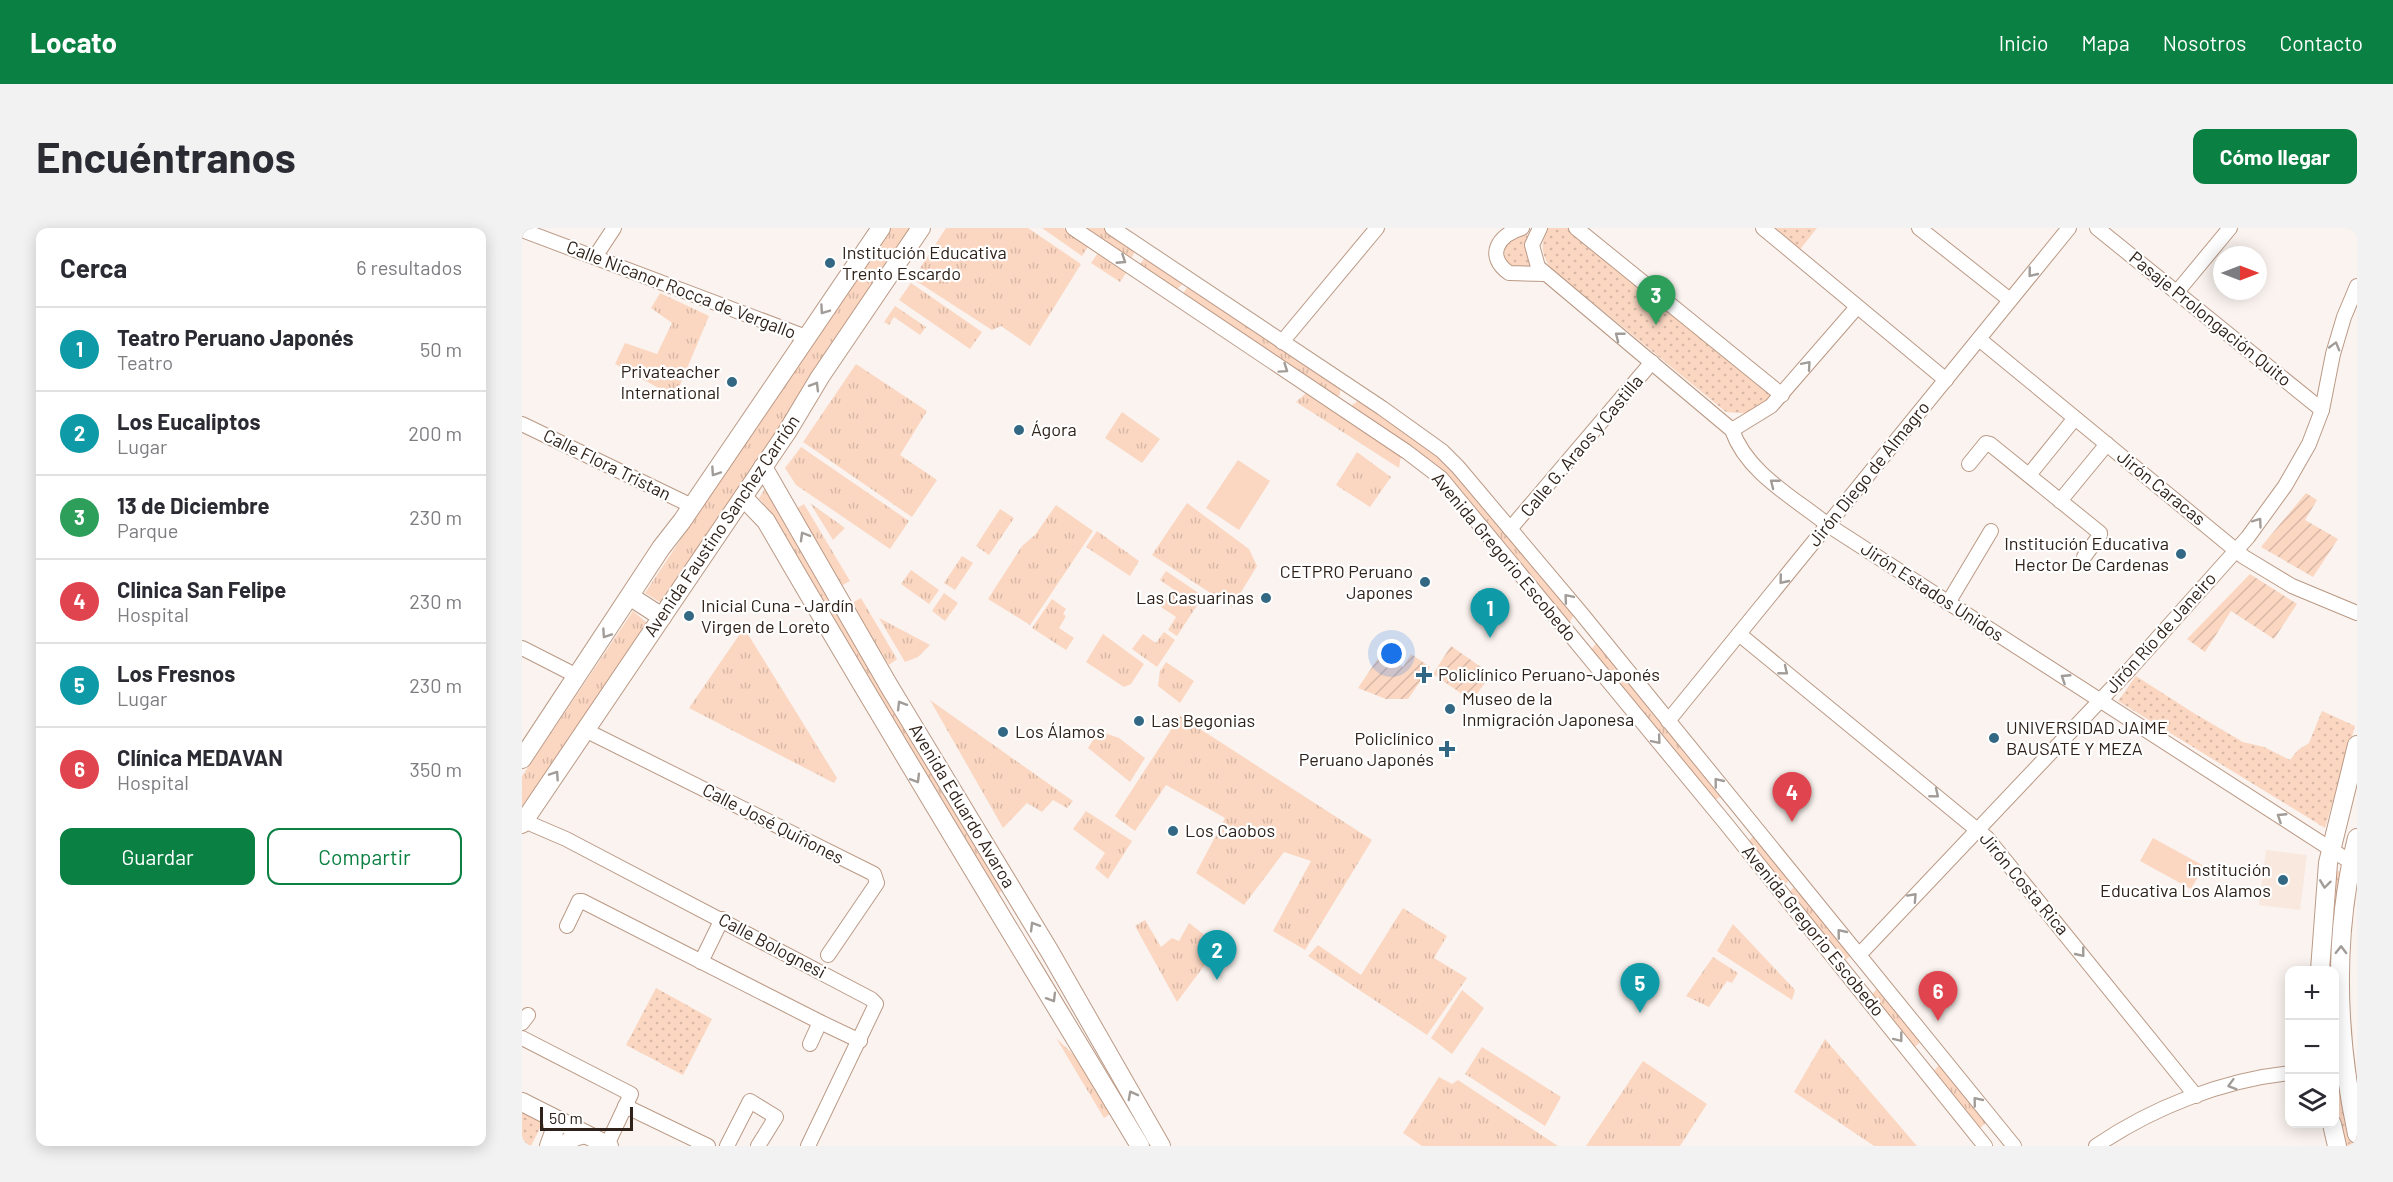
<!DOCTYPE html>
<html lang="es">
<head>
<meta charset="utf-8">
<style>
	:root { --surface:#fff; --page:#f2f2f3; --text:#2b2b33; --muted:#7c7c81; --line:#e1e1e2; --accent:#0b8043 }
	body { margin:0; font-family:Barlow,sans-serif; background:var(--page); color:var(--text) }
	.controls { position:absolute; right:18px; bottom:18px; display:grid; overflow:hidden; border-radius:12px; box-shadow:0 3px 15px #0003 }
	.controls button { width:54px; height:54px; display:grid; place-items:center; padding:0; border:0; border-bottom:2px solid var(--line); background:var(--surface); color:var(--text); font:30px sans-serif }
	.compass { position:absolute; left:1691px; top:18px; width:54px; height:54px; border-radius:50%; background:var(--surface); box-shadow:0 3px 15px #0003; rotate:90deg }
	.scale { position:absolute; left:18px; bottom:15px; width:93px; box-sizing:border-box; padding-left:6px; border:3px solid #2f221a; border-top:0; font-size:16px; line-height:21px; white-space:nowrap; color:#2f221a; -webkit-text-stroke:4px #fff; paint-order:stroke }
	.you { position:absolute; left:870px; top:426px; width:21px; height:21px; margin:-15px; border:4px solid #fff; border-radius:50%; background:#1a73e8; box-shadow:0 0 0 9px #1a73e833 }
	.badge { display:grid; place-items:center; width:39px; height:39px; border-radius:50%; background:var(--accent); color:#fff; font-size:20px; font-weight:700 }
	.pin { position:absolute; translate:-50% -50px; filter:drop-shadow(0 2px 3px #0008) }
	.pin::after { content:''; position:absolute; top:32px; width:21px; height:18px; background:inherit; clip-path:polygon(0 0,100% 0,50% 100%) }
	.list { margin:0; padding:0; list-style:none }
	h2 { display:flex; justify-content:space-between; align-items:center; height:78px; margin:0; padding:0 24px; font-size:26px }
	h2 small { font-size:20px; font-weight:400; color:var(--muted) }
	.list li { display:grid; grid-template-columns:39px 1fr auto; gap:18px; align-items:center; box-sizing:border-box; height:84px; padding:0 24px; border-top:2px solid var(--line) }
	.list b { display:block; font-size:22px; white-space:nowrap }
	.list p { margin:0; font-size:20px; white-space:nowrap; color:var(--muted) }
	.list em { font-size:20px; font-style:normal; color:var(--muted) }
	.actions { display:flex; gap:12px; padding:18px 24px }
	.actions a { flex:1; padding:14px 0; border:2px solid var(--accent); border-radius:12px; text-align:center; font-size:21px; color:var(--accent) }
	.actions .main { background:var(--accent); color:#fff }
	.icon { flex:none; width:33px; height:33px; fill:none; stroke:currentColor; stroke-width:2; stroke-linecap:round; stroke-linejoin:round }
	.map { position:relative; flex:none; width:1835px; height:918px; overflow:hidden; border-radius:12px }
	header { display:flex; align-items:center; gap:36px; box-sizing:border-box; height:84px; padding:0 30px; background:var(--accent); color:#fff }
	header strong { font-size:28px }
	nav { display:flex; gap:33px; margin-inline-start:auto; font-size:21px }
	.intro { display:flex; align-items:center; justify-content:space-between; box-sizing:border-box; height:144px; padding:0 36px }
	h1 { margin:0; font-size:42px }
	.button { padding:15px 27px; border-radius:12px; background:var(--accent); color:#fff; font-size:21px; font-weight:700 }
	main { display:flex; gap:36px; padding:0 36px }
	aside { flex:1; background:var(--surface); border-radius:12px; box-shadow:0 3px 15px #0003 }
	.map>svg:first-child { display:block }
	.built { fill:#f9e8de }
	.grass { fill:url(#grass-tufts) }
	.park { fill:url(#park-dots) }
	.garden { fill:url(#garden-furrows) }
	.pitch { fill:#fbd7c2 }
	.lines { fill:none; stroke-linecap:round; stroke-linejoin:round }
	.minor-casing { stroke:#bb9a86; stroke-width:16 }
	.major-casing { stroke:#bb9a86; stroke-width:20 }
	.minor { stroke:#fff; stroke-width:14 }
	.major { stroke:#fff; stroke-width:18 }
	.oneway { stroke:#a19c98 }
	.poi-dot { fill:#326883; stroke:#fff; stroke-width:2 }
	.labels { text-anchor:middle; stroke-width:4.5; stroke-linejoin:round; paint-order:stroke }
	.poi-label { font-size:18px; fill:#2f221a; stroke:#fff; text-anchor:start }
	.street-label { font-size:18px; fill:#2f221a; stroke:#fff }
</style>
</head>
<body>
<header>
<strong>Locato</strong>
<nav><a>Inicio</a><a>Mapa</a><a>Nosotros</a><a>Contacto</a></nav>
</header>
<div class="intro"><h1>Encuéntranos</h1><a class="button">Cómo llegar</a></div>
<main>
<aside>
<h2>Cerca<small>6 resultados</small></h2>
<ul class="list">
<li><span class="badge" style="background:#0f9aa8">1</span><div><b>Teatro Peruano Japonés</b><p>Teatro</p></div><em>50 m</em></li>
<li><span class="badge" style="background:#0f9aa8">2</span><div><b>Los Eucaliptos</b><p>Lugar</p></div><em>200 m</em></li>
<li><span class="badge" style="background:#2e9e5b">3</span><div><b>13 de Diciembre</b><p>Parque</p></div><em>230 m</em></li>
<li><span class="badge" style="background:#e0444e">4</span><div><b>Clinica San Felipe</b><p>Hospital</p></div><em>230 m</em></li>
<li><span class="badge" style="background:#0f9aa8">5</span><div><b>Los Fresnos</b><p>Lugar</p></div><em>230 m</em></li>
<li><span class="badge" style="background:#e0444e">6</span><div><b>Clínica MEDAVAN</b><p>Hospital</p></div><em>350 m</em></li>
</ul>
<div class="actions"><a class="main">Guardar</a><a>Compartir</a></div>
</aside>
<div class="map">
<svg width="1835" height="918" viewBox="0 0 1835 918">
	<defs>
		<pattern id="grass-tufts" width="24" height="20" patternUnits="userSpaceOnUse" patternTransform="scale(1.5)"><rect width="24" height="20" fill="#fbd7c2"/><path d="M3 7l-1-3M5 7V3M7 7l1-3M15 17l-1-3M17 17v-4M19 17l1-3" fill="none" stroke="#d7b8a6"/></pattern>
		<pattern id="park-dots" width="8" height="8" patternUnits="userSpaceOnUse" patternTransform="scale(1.5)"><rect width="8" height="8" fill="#fbd7c2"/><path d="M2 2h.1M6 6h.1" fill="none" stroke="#d7b8a6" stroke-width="1.8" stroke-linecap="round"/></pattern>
		<pattern id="garden-furrows" width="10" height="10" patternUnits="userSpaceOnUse" patternTransform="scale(1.5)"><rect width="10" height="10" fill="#fbd7c2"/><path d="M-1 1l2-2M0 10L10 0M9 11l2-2" fill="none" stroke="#d7b8a6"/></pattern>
	</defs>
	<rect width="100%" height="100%" fill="#faf3ef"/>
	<!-- built -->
	<path class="built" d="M1744,622L1785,627L1778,682L1737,677Z"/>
	<!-- grass -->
	<g class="grass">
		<path d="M366,0H390L141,376L123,365Z"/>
		<path d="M424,0H506L559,36L508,118L479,98L470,102L391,51Z"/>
		<path d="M520,0H541L567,17L560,28Z"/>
		<path d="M560,0H582L614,22L608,32Z"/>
		<path d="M576,25L604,45L598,54L569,35Z"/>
		<path d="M623,29L662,55L654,62L616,40Z"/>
		<path d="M389,55L460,104L448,121L377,72Z"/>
		<path d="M666,58L818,160V167L812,169L660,67Z"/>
		<path d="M138,65L187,88L153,169L93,136L103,115L135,126L150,95L129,80Z"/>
		<path d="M373,78L404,99L398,107L372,89L367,97L362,94Z"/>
		<path d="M334,136L405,183L378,227L415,252L390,289L281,214Z"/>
		<path d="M784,165L879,227L877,240L774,174Z"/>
		<path d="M836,173L926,235L1052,386L1048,394L933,257L832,182L830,177Z"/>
		<path d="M600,184L638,211L620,235L583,210Z"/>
		<path d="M279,219L387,293L368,321L274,257L263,240Z"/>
		<path d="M835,224L869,249L848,279L814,257Z"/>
		<path d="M246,256L480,663L474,667L252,289L237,270Z"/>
		<path d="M288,275L323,300L311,312Z"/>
		<path d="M665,275L727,321L735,338L710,379L630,327Z"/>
		<path d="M282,276L328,353L317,359L272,282Z"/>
		<path d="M534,277L571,303L508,397L466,371L500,318L513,307Z"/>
		<path d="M478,281L492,290L467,327L454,318Z"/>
		<path d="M575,303L617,333L608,348L564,319Z"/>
		<path d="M440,328L451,335L433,362L422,355Z"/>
		<path d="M389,342L417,362L407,376L379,356Z"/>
		<path d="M644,343L681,368L655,408L646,402L654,389L639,379L651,361L638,352Z"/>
		<path d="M422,365L436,375L423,393L410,383Z"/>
		<path d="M339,370L375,431L367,437L328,376Z"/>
		<path d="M530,371L544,381L541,386L544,388L537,400L552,410L544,422L510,400Z"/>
		<path d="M111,383L125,395L0,585V548Z"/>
		<path d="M357,390L408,417L396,429L383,434Z"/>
		<path d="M222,400L315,550L312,555L167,480Z"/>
		<path d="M642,404L653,412L635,439L610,421L621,406L634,415Z"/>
		<path d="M581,406L622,436L609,456L602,459L564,434Z"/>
		<path d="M1075,414L1202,567L1191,573L1069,422Z"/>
		<path d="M644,434L672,453L658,475L636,458L638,443Z"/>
		<path d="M408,472L551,573L545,580L531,572L520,584L505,575L481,600Z"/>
		<path d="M658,488L850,612L783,722L751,703L789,633L762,624L722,677L674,645L703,590L644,557L613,603L593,588Z"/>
		<path d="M577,503L597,510L623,530L608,554L566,520Z"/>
		<path d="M564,583L610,613L586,651L573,640L583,625L551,601Z"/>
		<path d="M1235,606L1271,649L1262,657L1226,613Z"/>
		<path d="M1275,656L1330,727L1322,733L1267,664Z"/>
		<path d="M881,680L925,708L912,730L945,750L905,807L786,728L796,717L839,747Z"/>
		<path d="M623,692L639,719L650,710L657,713L667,695L697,718L655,774L613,698Z"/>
		<path d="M1211,696L1273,762L1270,772L1195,723Z"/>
		<path d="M1191,729L1216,745L1210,755L1205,753L1187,779L1164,768Z"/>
		<path d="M1356,760L1400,813L1390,821L1348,768Z"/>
		<path d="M940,762L962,780L930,826L909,810Z"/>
		<path d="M534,810L553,828L588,886L582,890Z"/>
		<path d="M1303,811L1395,918H1352L1272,864Z"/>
		<path d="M960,819L1039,869L1023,898L943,846Z"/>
		<path d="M1121,833L1185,876L1158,918H1064Z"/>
		<path d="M1417,837L1465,894L1457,901L1411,844Z"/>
		<path d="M917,849L930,856L936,852L1036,918H900L881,905Z"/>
	</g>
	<!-- park -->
	<g class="park">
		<path d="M1026,0H1052L1255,165L1232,186L1204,184L1029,40C1019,28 1018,14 1026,0Z"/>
		<path d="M1247,0H1295L1276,24Z"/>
		<path d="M1005,4L1009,42L992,41C980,31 980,23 987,10Z"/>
		<path d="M1614,448L1670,484L1721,514L1742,519L1768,532L1776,522L1787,515L1800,483L1833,498L1803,600L1596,473Z"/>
		<path d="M1814,642L1827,648L1820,726L1835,918H1823L1813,867L1812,742H1805Z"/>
		<path d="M134,760L190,791L161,847L104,817Z"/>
		<path d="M0,881L22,892L9,918H0Z"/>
	</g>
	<!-- garden -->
	<g class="garden">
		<path d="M1784,265L1795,272L1783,292L1816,311L1791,349L1739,319Z"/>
		<path d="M1728,346L1775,376L1752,411L1709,383L1683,424L1665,411Z"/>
		<path d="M929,418L969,446L950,473L911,446Z"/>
		<path d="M859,426L881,439L889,426L908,439L886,471H864L836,460Z"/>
	</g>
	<!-- pitch -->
	<g class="pitch">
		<path d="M716,232L748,253L717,302L684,280Z"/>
		<path d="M1631,610L1682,638L1669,661L1618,633Z"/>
	</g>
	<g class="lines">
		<!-- minor casing -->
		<g class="minor-casing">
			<g id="minor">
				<path d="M551,0L885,224L919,250L1205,597L1463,918"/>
				<path d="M590,0L860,180L920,223L936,239L1059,385L1492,918"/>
				<path d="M1000,0C976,7 963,28 987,45L1022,46"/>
				<path d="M1018,0L1010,17L1016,39L1210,202C1225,245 1271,269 1306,297L1835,638"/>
				<path d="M1054,0L1260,167"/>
				<path d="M1241,0L1424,152"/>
				<path d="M1397,0L1488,72"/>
				<path d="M1575,0L1800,182"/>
				<path d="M0,2L284,109"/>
				<path d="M73,29L92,0"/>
				<path d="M1655,64L1708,0"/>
				<path d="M1457,111L1722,329L1770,358L1835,385"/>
				<path d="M760,114L855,0"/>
				<path d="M0,196L170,278"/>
				<path d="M1210,202L1249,178L1335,79"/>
				<path d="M1447,236L1464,215L1468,216L1578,305V307L1562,329"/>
				<path d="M1507,247L1553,190"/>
				<path d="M1538,273L1585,216"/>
				<path d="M988,301L1130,134"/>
				<path d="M1426,375L1469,303"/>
				<path d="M1217,406L1465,610L1674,868"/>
				<path d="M0,420L55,448"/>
				<path d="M1146,493L1547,0"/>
				<path d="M63,502L352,646L355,655L306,727"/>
				<path d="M2,593L44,611L349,771L354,776L286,918"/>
				<path d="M45,698L57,673H60L298,794L338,813"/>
				<path d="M1337,727L1608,441L1726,309L1763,258L1787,216L1800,182L1811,126L1822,89L1835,58"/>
				<path d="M179,734L200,691"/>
				<path d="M0,795L6,787"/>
				<path d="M0,810L109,866L85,917"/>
				<path d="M288,816L298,794"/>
				<path d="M103,878L186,918"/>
				<path d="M205,918L228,873L254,889L236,918"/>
				<path d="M1574,918C1630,880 1700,852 1768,845"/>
			</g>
		</g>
		<!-- major casing -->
		<g class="major-casing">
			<g id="major">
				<path d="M241,239L367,458L528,724L639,918"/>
				<path d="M221,269L244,293C366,504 493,710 618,918"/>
				<path d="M109,369L140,389"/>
				<path d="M0,531L139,320L160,293L359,0"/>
				<path d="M0,596L265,204L298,149L399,0"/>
				<path d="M1835,610C1811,706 1814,808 1835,906"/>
				<path d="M1798,742L1806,635L1835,517"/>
				<path d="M0,874L87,918"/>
				<path d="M1810,896L1815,918"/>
				<path d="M27,918L32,904L29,889"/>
				<path d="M42,918L52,909L63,906"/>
			</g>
		</g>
		<!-- minor -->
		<use href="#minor" class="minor"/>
		<!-- major -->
		<use href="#major" class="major"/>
	</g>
	<!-- one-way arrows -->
	<defs><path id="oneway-chevron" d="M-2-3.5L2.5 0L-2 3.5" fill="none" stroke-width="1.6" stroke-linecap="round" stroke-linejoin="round" transform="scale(1.5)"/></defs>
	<g class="oneway">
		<use href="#oneway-chevron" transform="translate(600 32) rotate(33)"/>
		<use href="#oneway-chevron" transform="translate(1510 45) rotate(129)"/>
		<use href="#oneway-chevron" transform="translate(302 82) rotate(125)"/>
		<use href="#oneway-chevron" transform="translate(1097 108) rotate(-142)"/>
		<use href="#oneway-chevron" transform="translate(1813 118) rotate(-74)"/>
		<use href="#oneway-chevron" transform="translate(1285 137) rotate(-49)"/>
		<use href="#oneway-chevron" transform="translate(762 141) rotate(34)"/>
		<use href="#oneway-chevron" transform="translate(293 158) rotate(-59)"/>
		<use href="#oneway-chevron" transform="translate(193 244) rotate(124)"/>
		<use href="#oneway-chevron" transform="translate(1252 255) rotate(-142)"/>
		<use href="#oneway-chevron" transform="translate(1736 294) rotate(-54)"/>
		<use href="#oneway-chevron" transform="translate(282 308) rotate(-120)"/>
		<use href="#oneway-chevron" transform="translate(1261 352) rotate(129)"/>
		<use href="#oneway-chevron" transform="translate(1046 370) rotate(-130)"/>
		<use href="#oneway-chevron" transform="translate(84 406) rotate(124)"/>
		<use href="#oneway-chevron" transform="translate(1262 443) rotate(39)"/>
		<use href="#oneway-chevron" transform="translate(1543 450) rotate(-147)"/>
		<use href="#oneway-chevron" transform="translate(379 477) rotate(-121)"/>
		<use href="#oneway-chevron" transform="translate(1135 512) rotate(50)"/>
		<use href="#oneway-chevron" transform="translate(33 547) rotate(-56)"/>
		<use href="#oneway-chevron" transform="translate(394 551) rotate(59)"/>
		<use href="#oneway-chevron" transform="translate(1196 554) rotate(-129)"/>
		<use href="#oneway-chevron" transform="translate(1413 566) rotate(39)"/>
		<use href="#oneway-chevron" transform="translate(1759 589) rotate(-147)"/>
		<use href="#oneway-chevron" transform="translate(1803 656) rotate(97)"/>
		<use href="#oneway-chevron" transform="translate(1391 669) rotate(-47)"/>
		<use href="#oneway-chevron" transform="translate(512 698) rotate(-121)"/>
		<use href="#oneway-chevron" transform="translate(1319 705) rotate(-129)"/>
		<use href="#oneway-chevron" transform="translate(1819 722) rotate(-89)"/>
		<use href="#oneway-chevron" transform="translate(1559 725) rotate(51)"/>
		<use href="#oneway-chevron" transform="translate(530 770) rotate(59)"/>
		<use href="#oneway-chevron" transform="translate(1377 810) rotate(52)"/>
		<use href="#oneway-chevron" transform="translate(1710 857) rotate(164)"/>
		<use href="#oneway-chevron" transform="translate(610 867) rotate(-118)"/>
		<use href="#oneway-chevron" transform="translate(1455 873) rotate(-129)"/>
	</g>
	<!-- markers -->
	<g class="poi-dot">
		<circle cx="308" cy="35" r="6"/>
		<circle cx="210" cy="154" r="6"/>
		<circle cx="497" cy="202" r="6"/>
		<circle cx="1659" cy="326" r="6"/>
		<circle cx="903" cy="354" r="6"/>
		<circle cx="744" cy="370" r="6"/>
		<circle cx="167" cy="388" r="6"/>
		<path d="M899 438h6v6h6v6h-6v6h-6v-6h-6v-6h6z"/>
		<circle cx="928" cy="481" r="6"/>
		<circle cx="617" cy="493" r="6"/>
		<circle cx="481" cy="504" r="6"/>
		<circle cx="1472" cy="510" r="6"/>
		<path d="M922 512h6v6h6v6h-6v6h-6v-6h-6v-6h6z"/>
		<circle cx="651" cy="603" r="6"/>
		<circle cx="1761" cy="652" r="6"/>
	</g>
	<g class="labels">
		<!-- poi labels -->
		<g class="poi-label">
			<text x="320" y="31">Institución Educativa<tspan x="320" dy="21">Trento Escardo</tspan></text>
			<text x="198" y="150" text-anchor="end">Privateacher<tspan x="198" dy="21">International</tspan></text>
			<text x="509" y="208">Ágora</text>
			<text x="1647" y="322" text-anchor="end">Institución Educativa<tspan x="1647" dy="21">Hector De Cardenas</tspan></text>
			<text x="891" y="350" text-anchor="end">CETPRO Peruano<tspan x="891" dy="21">Japones</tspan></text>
			<text x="732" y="376" text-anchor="end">Las Casuarinas</text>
			<text x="179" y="384">Inicial Cuna - Jardín<tspan x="179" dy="21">Virgen de Loreto</tspan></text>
			<text x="916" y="453">Policlínico Peruano-Japonés</text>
			<text x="940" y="477">Museo de la<tspan x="940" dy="21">Inmigración Japonesa</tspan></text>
			<text x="629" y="499">Las Begonias</text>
			<text x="1484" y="506">UNIVERSIDAD JAIME<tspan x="1484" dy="21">BAUSATE Y MEZA</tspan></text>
			<text x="493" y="510">Los Álamos</text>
			<text x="912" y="517" text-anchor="end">Policlínico<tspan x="912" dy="21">Peruano Japonés</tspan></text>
			<text x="663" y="609">Los Caobos</text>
			<text x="1749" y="648" text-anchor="end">Institución<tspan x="1749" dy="21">Educativa Los Alamos</tspan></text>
		</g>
		<!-- street labels -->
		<g class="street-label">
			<text transform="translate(159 62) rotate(21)" y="6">Calle Nicanor Rocca de Vergallo</text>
			<text transform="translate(1688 91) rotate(39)" y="6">Pasaje Prolongación Quito</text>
			<text transform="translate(1060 218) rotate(-50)" y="6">Calle G. Araos y Castilla</text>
			<text transform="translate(85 237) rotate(26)" y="6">Calle Flora Tristan</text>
			<text transform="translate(1347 246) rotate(-51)" y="6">Jirón Diego de Almagro</text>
			<text transform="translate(1639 260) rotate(39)" y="6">Jirón Caracas</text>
			<text transform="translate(200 298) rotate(-56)" y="6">Avenida Faustino Sanchez Carrión</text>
			<text transform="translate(982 329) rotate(50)" y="6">Avenida Gregorio Escobedo</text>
			<text transform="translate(1410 364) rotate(33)" y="6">Jirón Estados Unidos</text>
			<text transform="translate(1639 405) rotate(-48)" y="6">Jirón Río de Janeiro</text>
			<text transform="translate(440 578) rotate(59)" y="6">Avenida Eduardo Avaroa</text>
			<text transform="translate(251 596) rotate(27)" y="6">Calle José Quiñones</text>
			<text transform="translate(1502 656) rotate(50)" y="6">Jirón Costa Rica</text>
			<text transform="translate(1291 703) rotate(51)" y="6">Avenida Gregorio Escobedo</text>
			<text transform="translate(250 718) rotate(28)" y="6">Calle Bolognesi</text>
		</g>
	</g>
</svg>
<div class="controls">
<button>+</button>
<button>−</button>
<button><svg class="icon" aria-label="layers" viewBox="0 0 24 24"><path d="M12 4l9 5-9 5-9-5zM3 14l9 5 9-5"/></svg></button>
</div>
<svg class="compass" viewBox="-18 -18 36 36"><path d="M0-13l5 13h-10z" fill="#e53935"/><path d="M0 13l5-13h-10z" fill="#7c7c81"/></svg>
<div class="scale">50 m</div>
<div class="you"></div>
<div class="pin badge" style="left:968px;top:410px;background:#0f9aa8">1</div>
<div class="pin badge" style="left:695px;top:752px;background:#0f9aa8">2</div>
<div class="pin badge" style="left:1134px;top:97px;background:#2e9e5b">3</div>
<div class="pin badge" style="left:1270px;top:594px;background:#e0444e">4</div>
<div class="pin badge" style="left:1118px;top:785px;background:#0f9aa8">5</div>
<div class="pin badge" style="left:1416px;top:793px;background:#e0444e">6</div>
</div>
</main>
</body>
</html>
